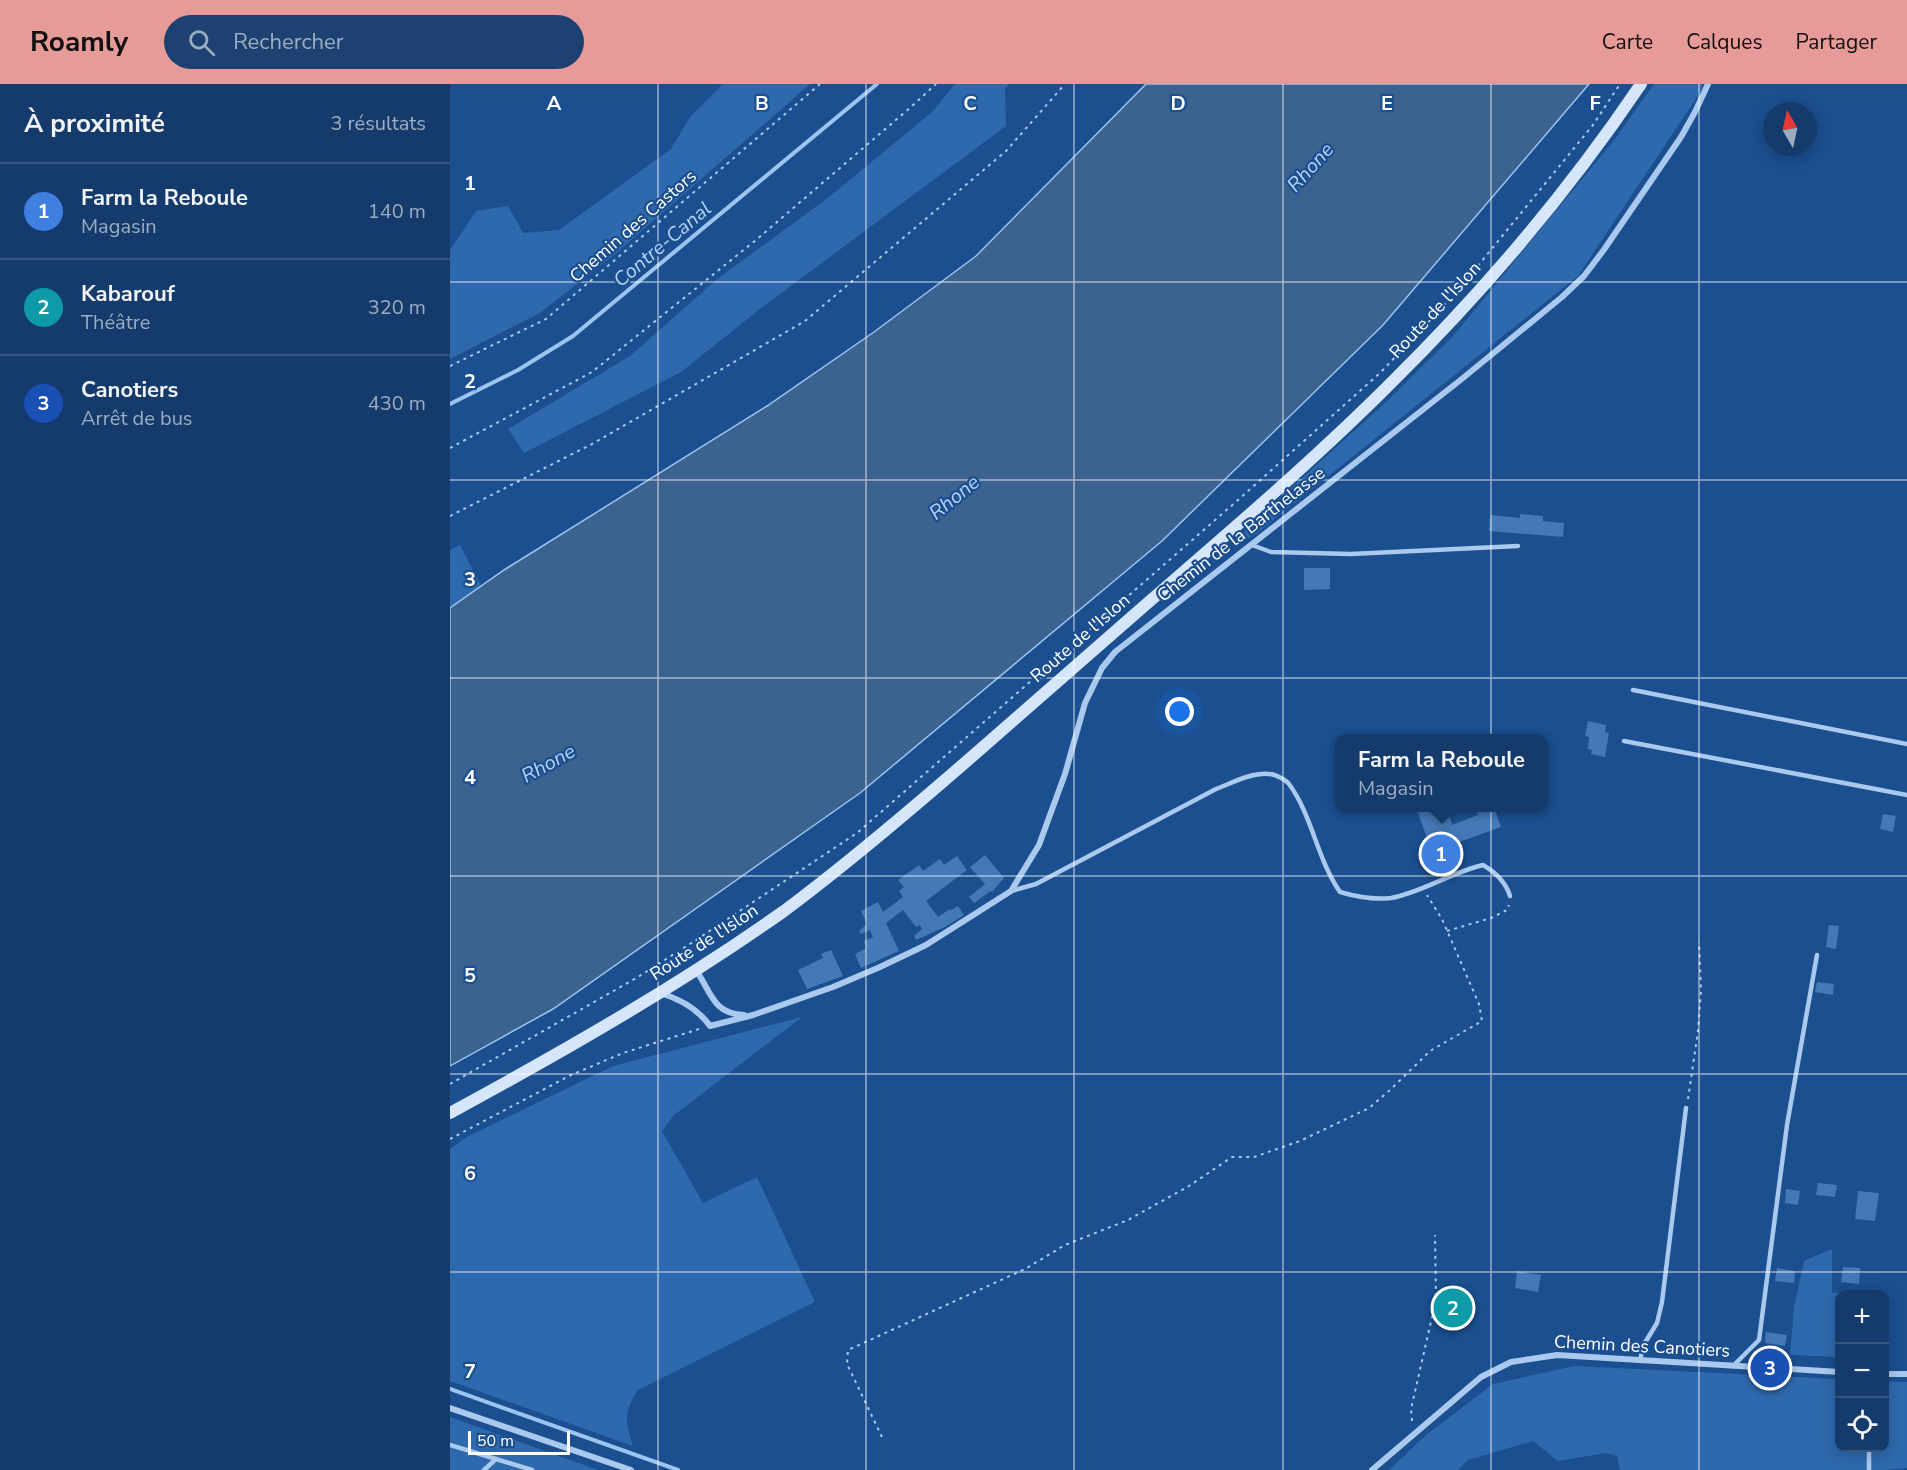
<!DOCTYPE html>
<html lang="fr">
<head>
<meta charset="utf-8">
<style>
	:root { --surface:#143b6b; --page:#1d4271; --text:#f1f3f6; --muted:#9dadc1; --line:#33557e; --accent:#e69b98 }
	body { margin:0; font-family:"Nunito Sans",sans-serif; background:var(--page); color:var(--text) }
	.controls { position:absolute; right:18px; bottom:18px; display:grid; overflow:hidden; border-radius:12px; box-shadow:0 3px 15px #0003 }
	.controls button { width:54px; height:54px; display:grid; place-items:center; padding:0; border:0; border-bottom:2px solid var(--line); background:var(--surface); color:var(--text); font:30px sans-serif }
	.compass { position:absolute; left:1313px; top:18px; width:54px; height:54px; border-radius:50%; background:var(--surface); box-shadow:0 3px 15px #0003; rotate:351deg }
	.scale { position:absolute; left:18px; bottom:15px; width:102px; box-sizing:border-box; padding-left:6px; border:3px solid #fff; border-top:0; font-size:16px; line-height:21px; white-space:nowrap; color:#fff; -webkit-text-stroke:4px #1b4f8f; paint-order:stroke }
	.you { position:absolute; left:730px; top:628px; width:21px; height:21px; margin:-15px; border:4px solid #fff; border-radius:50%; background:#1a73e8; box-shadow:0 0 0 9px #1a73e833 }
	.badge { display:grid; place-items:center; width:39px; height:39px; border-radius:50%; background:var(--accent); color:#fff; font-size:20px; font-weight:700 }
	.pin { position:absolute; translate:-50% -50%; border:3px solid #fff; box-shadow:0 2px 6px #0006 }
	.popup { position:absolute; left:885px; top:650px; width:213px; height:78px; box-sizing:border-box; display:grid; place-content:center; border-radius:12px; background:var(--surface); filter:drop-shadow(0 2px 4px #0005); font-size:20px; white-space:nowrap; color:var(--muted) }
	.popup b { font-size:22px; color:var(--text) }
	.popup::after { content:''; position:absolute; left:50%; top:100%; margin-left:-12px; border:12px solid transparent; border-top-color:var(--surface) }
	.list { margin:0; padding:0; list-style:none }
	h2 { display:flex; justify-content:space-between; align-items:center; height:78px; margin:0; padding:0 24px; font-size:26px }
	h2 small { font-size:20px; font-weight:400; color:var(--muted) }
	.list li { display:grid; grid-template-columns:39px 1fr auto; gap:18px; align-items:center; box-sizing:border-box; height:96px; padding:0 24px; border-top:2px solid var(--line) }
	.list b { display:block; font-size:22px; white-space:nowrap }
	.list p { margin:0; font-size:20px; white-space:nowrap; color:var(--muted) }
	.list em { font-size:20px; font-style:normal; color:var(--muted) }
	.icon { flex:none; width:33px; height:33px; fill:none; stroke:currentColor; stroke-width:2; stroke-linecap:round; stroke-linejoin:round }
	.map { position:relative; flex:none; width:1457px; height:1386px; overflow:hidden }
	header { display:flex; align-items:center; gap:36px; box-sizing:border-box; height:84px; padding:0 30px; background:var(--accent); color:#111 }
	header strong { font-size:28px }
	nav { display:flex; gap:33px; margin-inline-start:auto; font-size:21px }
	.search { width:420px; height:54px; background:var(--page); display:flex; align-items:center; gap:15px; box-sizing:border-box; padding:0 21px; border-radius:33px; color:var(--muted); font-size:22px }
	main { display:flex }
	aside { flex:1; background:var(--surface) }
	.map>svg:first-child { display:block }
	.green { fill:#2e69ad }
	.water { fill:#3c6290; stroke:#9cc4f0; stroke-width:1.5 }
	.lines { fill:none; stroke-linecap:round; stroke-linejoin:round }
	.stream { stroke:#9cc4f0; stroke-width:4 }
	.building { fill:#4478b7 }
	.path { stroke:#a9c9ee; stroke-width:2; stroke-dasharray:3 4.5; stroke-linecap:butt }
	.lane { stroke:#a9c9ee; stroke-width:4.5 }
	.street { stroke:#a9c9ee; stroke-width:6 }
	.secondary { stroke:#d6e6fa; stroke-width:12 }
	.grid { fill:none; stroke:#fff; stroke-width:1.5; stroke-opacity:0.55 }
	.labels { text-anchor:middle; stroke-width:4.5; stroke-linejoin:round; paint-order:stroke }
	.street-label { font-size:18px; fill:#fff; stroke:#1b4f8f }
	.water-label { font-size:20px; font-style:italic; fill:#b5d3f5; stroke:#1b4f8f }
	.grid-label { font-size:20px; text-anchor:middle; font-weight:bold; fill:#fff; stroke:#1b4f8f; stroke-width:4.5; stroke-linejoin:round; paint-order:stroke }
</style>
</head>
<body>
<header>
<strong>Roamly</strong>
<div class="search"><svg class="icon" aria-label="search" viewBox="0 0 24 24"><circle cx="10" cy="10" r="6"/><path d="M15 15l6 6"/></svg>Rechercher</div>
<nav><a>Carte</a><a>Calques</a><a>Partager</a></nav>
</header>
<main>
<aside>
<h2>À proximité<small>3 résultats</small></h2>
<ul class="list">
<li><span class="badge" style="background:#3f7fe0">1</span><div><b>Farm la Reboule</b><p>Magasin</p></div><em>140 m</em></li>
<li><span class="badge" style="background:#0f9aa8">2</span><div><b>Kabarouf</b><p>Théâtre</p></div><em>320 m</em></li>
<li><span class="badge" style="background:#1a4fb4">3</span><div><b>Canotiers</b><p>Arrêt de bus</p></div><em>430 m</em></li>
</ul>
</aside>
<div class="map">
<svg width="1457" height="1386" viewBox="0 0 1457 1386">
	<rect width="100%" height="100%" fill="#1b4f8f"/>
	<!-- green -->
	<g class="green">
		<path d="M273,0H360L164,171L90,229L0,275V166L26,127L58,122L73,149L109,146L221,65L240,33Z"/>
		<path d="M505,0H559L555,5L556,42L310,225L231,288L74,369L58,345L180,272L266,196L379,113L483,27Z"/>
		<path d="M1204,0H1253L1251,7L1128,192L806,450L784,462L798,443L935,319L1004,251L1165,55Z"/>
		<path d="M10,461L31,502L0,524V466Z"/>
		<path d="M352,933L223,1032L212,1047L253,1119L307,1093L365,1218L188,1306C173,1329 175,1337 183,1362L0,1297V1065L17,1053L163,982Z"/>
		<path d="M1382,1165V1208L1395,1210H1390L1389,1273L1340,1271L1344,1223L1354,1177Z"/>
		<path d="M1124,1282L1389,1295L1390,1364H1434L1435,1297L1457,1298V1384L1435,1386H1170L1167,1372L1156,1369L1108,1377L1083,1357L1018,1376L1008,1386H939L976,1351L1043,1300Z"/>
		<path d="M0,1333L148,1386H0Z"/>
	</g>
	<!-- water -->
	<path class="water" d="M696,0H1139L933,241L712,457L410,709L103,925L0,982V524L54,486L317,322L424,248L526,172Z"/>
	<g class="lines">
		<!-- stream -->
		<g class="stream">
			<path d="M0,320L68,286L123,252L427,0"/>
			<path d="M0,1305L228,1386"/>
		</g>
	</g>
	<!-- building -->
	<g class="building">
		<path d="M1070,430L1093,432V437L1114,439L1113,453L1039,447L1040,431L1070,434Z"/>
		<path d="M854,484H880V505L854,506Z"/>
		<path d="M1138,637L1156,641L1155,648L1159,649L1155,673L1141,670L1142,666L1138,665L1139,653L1135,652Z"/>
		<path d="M966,723H997L1002,741L1028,731L1026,723H1044L1051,743L1001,761L1003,766L998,768L999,772L985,777Z"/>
		<path d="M1433,730L1446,732L1443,748L1430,745Z"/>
		<path d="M535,771L554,794L542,808L541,807L524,819L519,813L535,800L520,783Z"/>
		<path d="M507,772L517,786L476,817L488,833L500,825L501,826L508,822L514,831L495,843L466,856L464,852L472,845L470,841L466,843L453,826L436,839L449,867L411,884L405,870L416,864L414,857L423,853L420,846L411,850L409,847L417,840L411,827L428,818L433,828L453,813L449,807L454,803L448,796L469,781L473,787L490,775L494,781Z"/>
		<path d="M1379,841L1389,842L1386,865L1376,863Z"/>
		<path d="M381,866L393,892L357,905L348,886L373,874L371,870Z"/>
		<path d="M1367,898L1384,900L1383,911L1365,908Z"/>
		<path d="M1368,1099L1387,1101L1385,1113L1366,1111Z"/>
		<path d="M1336,1105L1350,1107L1348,1121L1335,1119Z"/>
		<path d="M1408,1107L1429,1109L1425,1137L1405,1135Z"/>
		<path d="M1393,1183L1410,1184L1409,1200L1391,1198Z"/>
		<path d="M1327,1184L1345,1187L1344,1199L1325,1197Z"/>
		<path d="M1067,1187L1091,1191L1088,1208L1065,1204Z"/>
		<path d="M1316,1248L1337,1251L1335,1262L1315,1259Z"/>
	</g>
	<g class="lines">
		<!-- path -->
		<g class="path">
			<path d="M0,282L96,235L370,0"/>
			<path d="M0,364L142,288L306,156L461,23L486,0"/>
			<path d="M0,432L144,359L355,237L556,67L615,0"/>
			<path d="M997,847L1041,834L1057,826L1059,821"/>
			<path d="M246,856L407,749L788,416L931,288L1004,211L1143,41L1170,0"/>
			<path d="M0,1000L188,893L246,856L253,867"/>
			<path d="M1238,1015L1248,947L1251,906L1249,858"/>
			<path d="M0,1055L121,991L173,969L249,945"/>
			<path d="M962,1337L961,1325L986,1216L985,1151"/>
			<path d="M432,1353L397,1280L398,1266L575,1185L615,1161L678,1136L739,1102L782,1073H804L850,1057L919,1024L939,1007L980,967L1032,937L1029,920L992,835L977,811"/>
		</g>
		<!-- lane -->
		<g class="lane">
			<path d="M802,461L821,468L901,470L1068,462"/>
			<path d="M1183,606L1457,660"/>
			<path d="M1174,657L1457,711"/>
			<path d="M561,807L586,800L766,705C782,699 802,688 819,690C825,690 836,696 839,700C862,731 867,775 890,808C907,813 923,816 941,814C971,809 1002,788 1033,781C1045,788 1056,799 1060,812"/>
			<path d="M1190,1277L1193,1262L1207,1239L1212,1218L1236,1024"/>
			<path d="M1283,1282L1309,1256L1337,1041L1367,871"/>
			<path d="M0,1361L82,1386"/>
			<path d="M1419,1364V1386"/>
			<path d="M34,1386L46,1375"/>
		</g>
		<!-- street -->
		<g class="street">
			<path d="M246,886C261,908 263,930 294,931"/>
			<path d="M210,909C230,915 248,925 260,942L303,931L383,903L430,883L476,861L561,807L589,761L615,690L635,619L652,584L665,568L1013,294L1112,213L1134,192L1153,167L1231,53L1245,28L1258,0"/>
			<path d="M1434,1290H1457"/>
			<path d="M0,1324L181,1386"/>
			<path d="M922,1386L1031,1293L1061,1278L1107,1271L1390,1288"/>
		</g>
		<!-- secondary -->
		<path class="secondary" d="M0,1029C114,967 228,902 334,827C400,778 463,724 525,670C581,621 637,572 693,523C777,450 862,378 941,299C1033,208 1119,107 1191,0"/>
	</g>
	<!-- grid -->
	<path class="grid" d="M208,0V1386M416,0V1386M624,0V1386M833,0V1386M1041,0V1386M1249,0V1386M0,198H1457M0,396H1457M0,594H1457M0,792H1457M0,990H1457M0,1188H1457"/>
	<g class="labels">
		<!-- street labels -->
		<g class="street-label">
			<text transform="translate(183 142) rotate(-41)" y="6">Chemin des Castors</text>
			<text transform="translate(985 226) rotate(-47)" y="6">Route de l'Islon</text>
			<text transform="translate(791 450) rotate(-38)" y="6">Chemin de la Barthelasse</text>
			<text transform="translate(630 554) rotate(-41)" y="6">Route de l'Islon</text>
			<text transform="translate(254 858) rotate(-33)" y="6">Route de l'Islon</text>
			<text transform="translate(1192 1262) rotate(3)" y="6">Chemin des Canotiers</text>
		</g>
		<!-- water labels -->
		<g class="water-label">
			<text transform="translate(860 83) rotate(-48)" y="7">Rhone</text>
			<text transform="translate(212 160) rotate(-40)" y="7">Contre-Canal</text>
			<text transform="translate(504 413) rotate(-39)" y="7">Rhone</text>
			<text transform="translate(98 679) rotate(-29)" y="7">Rhone</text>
		</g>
	</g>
	<g class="grid-label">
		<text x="104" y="26">A</text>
		<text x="312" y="26">B</text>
		<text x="520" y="26">C</text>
		<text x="728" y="26">D</text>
		<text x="937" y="26">E</text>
		<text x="1145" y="26">F</text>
		<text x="20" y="106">1</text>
		<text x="20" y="304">2</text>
		<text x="20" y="502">3</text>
		<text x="20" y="700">4</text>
		<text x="20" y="898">5</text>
		<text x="20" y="1096">6</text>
		<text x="20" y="1294">7</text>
	</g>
</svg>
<div class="controls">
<button>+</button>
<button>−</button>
<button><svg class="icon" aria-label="locate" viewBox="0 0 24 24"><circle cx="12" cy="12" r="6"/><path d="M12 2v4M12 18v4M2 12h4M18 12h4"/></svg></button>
</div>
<svg class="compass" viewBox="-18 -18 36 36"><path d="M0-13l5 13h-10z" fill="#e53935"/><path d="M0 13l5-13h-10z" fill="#9dadc1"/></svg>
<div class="scale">50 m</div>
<div class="you"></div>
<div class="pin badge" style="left:991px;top:770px;background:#3f7fe0">1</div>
<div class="popup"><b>Farm la Reboule</b>Magasin</div>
<div class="pin badge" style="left:1003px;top:1224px;background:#0f9aa8">2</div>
<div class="pin badge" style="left:1320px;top:1284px;background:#1a4fb4">3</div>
</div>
</main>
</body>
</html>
